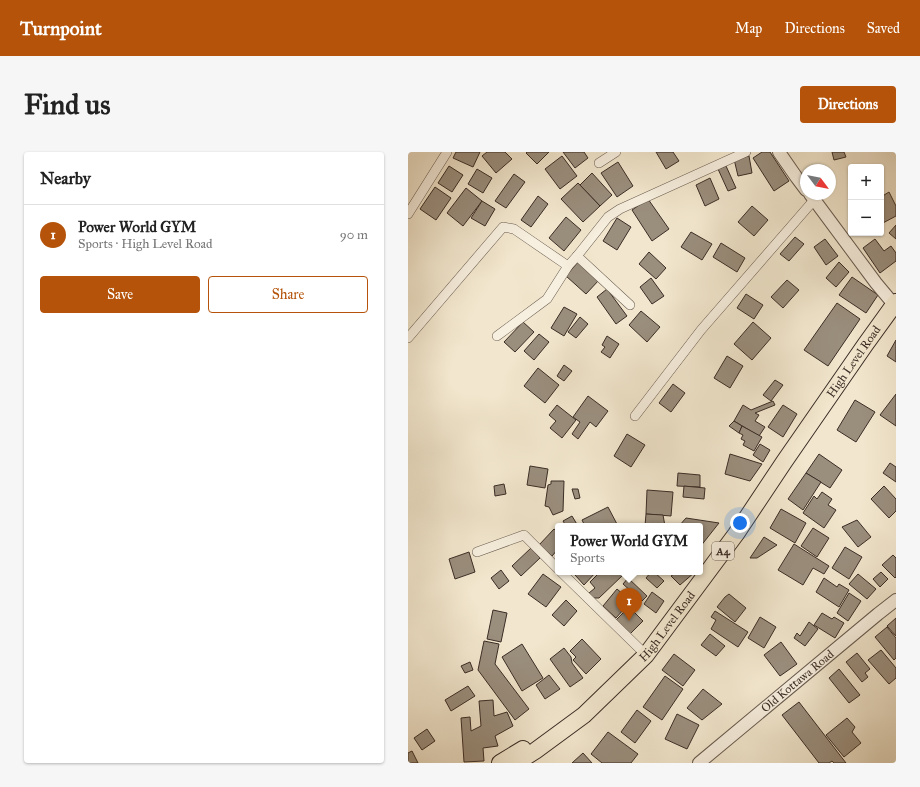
<!DOCTYPE html>
<html lang="en">
<head>
<meta charset="utf-8">
<style>
	:root { --surface:#fff; --page:#f6f6f6; --text:#222; --muted:#767676; --line:#e0e0e0; --accent:#b45309 }
	body { margin:0; font-family:"IM FELL Great Primer",serif; background:var(--page); color:var(--text) }
	.controls { position:absolute; right:12px; top:12px; display:grid; overflow:hidden; border-radius:4px; box-shadow:0 1px 3px #0004 }
	.controls button { width:36px; height:36px; display:grid; place-items:center; padding:0; border:0; border-bottom:1px solid var(--line); background:var(--surface); color:var(--text); font:20px sans-serif }
	.compass { position:absolute; left:392px; top:12px; width:36px; height:36px; border-radius:50%; background:var(--surface); box-shadow:0 1px 3px #0004; rotate:122deg }
	.you { position:absolute; left:332px; top:371px; width:14px; height:14px; margin:-10px; border:3px solid #fff; border-radius:50%; background:#1a73e8; box-shadow:0 0 0 6px #1a73e833 }
	.badge { display:grid; place-items:center; width:26px; height:26px; border-radius:50%; background:var(--accent); color:#fff; font-size:13px; font-weight:700 }
	.pin { position:absolute; translate:-50% -33px; filter:drop-shadow(0 1px 2px #0008) }
	.pin::after { content:''; position:absolute; top:21px; width:14px; height:12px; background:inherit; clip-path:polygon(0 0,100% 0,50% 100%) }
	.popup { position:absolute; left:147px; top:371px; width:148px; height:52px; box-sizing:border-box; display:grid; place-content:center; border-radius:4px; background:var(--surface); filter:drop-shadow(0 1px 3px #0005); font-size:13px; white-space:nowrap; color:var(--muted) }
	.popup b { font-size:15px; color:var(--text) }
	.popup::after { content:''; position:absolute; left:50%; top:100%; margin-left:-8px; border:8px solid transparent; border-top-color:var(--surface) }
	.list { margin:0; padding:0; list-style:none }
	h2 { display:flex; justify-content:space-between; align-items:center; height:52px; margin:0; padding:0 16px; font-size:17px }
	h2 small { font-size:13px; font-weight:400; color:var(--muted) }
	.list li { display:grid; grid-template-columns:26px 1fr auto; gap:12px; align-items:center; box-sizing:border-box; height:60px; padding:0 16px; border-top:1px solid var(--line) }
	.list b { display:block; font-size:15px; white-space:nowrap }
	.list p { margin:0; font-size:13px; white-space:nowrap; color:var(--muted) }
	.list em { font-size:13px; font-style:normal; color:var(--muted) }
	.actions { display:flex; gap:8px; padding:12px 16px }
	.actions a { flex:1; padding:9px 0; border:1px solid var(--accent); border-radius:4px; text-align:center; font-size:14px; color:var(--accent) }
	.actions .main { background:var(--accent); color:#fff }
	.map { position:relative; flex:none; width:488px; height:611px; overflow:hidden; border-radius:4px }
	header { display:flex; align-items:center; gap:24px; box-sizing:border-box; height:56px; padding:0 20px; background:var(--accent); color:#fff }
	header strong { font-size:19px }
	nav { display:flex; gap:22px; margin-inline-start:auto; font-size:14px }
	.intro { display:flex; align-items:center; justify-content:space-between; box-sizing:border-box; height:96px; padding:0 24px }
	h1 { margin:0; font-size:28px }
	.button { padding:10px 18px; border-radius:4px; background:var(--accent); color:#fff; font-size:14px; font-weight:700 }
	main { display:flex; gap:24px; padding:0 24px }
	aside { flex:1; background:var(--surface); border-radius:4px; box-shadow:0 1px 3px #0004 }
	.map>svg:first-child { display:block }
	.building { fill:#9a8e7d; stroke:#3b2d26 }
	.lines { fill:none; stroke-linecap:round; stroke-linejoin:round }
	.minor-casing { stroke:#695c50; stroke-width:10 }
	.tertiary-casing { stroke:#695c50; stroke-width:14 }
	.trunk-casing { stroke:#3b2d26; stroke-width:18 }
	.minor { stroke:#f7efdf; stroke-width:9 }
	.tertiary { stroke:#f7efdf; stroke-width:12 }
	.trunk { stroke:#f2e7ce; stroke-width:16 }
	.labels { text-anchor:middle; stroke-width:3.5; stroke-linejoin:round; paint-order:stroke }
	.shield { fill:#f7efdf; stroke:#73675e; stroke-width:1 }
	.shield-label { font-size:11px; font-weight:bold; fill:#3b2d26 }
	.street-label { font-size:12px; fill:#3b2d26; stroke:#f7efdf }
</style>
</head>
<body>
<header>
<strong>Turnpoint</strong>
<nav><a>Map</a><a>Directions</a><a>Saved</a></nav>
</header>
<div class="intro"><h1>Find us</h1><a class="button">Directions</a></div>
<main>
<aside>
<h2>Nearby<small></small></h2>
<ul class="list">
<li><span class="badge">1</span><div><b>Power World GYM</b><p>Sports · High Level Road</p></div><em>90 m</em></li>
</ul>
<div class="actions"><a class="main">Save</a><a>Share</a></div>
</aside>
<div class="map">
<svg width="488" height="611" viewBox="0 0 488 611">
	<rect width="100%" height="100%" fill="#f2e7ce"/>
	<filter id="stains"><feTurbulence type="fractalNoise" baseFrequency=".005" numOctaves="4"/><feColorMatrix values="0 0 0 0 .2 0 0 0 0 .09 0 0 0 0 .02 0 0 0 .5 -.17"/></filter>
	<radialGradient id="worn" r=".72"><stop offset=".6" stop-color="#630" stop-opacity="0"/><stop offset="1" stop-color="#630" stop-opacity=".3"/></radialGradient>
	<!-- building -->
	<g class="building">
		<path d="M48,0H72L65,15L45,6Z"/>
		<path d="M79,0H97L104,7L88,21L74,4Z"/>
		<path d="M119,0H141L129,12L118,1Z"/>
		<path d="M155,0H176L180,6L167,16Z"/>
		<path d="M248,0H265L271,9L258,17Z"/>
		<path d="M354,0H362L381,29L366,39L345,6Z"/>
		<path d="M424,0H436L438,5L426,8Z"/>
		<path d="M154,4L169,24L152,37L137,17Z"/>
		<path d="M341,4L344,21L330,24L326,7Z"/>
		<path d="M210,10L225,34L209,45L193,21Z"/>
		<path d="M41,14L55,23L44,40L30,31Z"/>
		<path d="M318,14L328,36L320,39L310,17Z"/>
		<path d="M69,17L84,26L75,41L60,32Z"/>
		<path d="M184,21L204,43L192,54L172,33Z"/>
		<path d="M106,22L117,30L98,56L87,49Z"/>
		<path d="M302,26L311,47L297,54L288,33Z"/>
		<path d="M170,31L192,54L175,70L153,47Z"/>
		<path d="M27,35L43,46L28,68L12,57Z"/>
		<path d="M58,36L74,49L55,74L39,61Z"/>
		<path d="M481,40L488,54V64L473,72V45Z"/>
		<path d="M130,44L140,52L123,75L113,68Z"/>
		<path d="M240,47L261,77L244,89L224,58Z"/>
		<path d="M74,49L87,57L77,74L63,66Z"/>
		<path d="M344,54L360,68L346,84L330,70Z"/>
		<path d="M158,65L173,78L156,99L141,86Z"/>
		<path d="M209,66L223,75L209,98L195,89Z"/>
		<path d="M488,73V87L481,81Z"/>
		<path d="M283,80L304,92L294,108L273,95Z"/>
		<path d="M387,85L396,92L381,109L372,102Z"/>
		<path d="M417,87L430,104L418,113L406,95Z"/>
		<path d="M467,87L476,99L483,94L488,101V109L472,121L455,96Z"/>
		<path d="M313,91L337,106L329,120L305,105Z"/>
		<path d="M241,100L258,116L248,127L231,112Z"/>
		<path d="M170,110L191,128L178,142L158,124Z"/>
		<path d="M431,110L441,120L428,135L418,126Z"/>
		<path d="M444,125L470,143L458,161L431,143Z"/>
		<path d="M243,126L256,144L244,152L232,135Z"/>
		<path d="M379,128L391,138L375,156L363,145Z"/>
		<path d="M199,137L219,164L208,172L189,145Z"/>
		<path d="M338,142L355,153L346,167L329,156Z"/>
		<path d="M429,151L452,167L420,214L396,198Z"/>
		<path d="M156,155L169,162L156,184L143,176Z"/>
		<path d="M233,159L252,175L239,190L221,173Z"/>
		<path d="M172,165L180,172L168,186L160,180Z"/>
		<path d="M115,170L126,180L107,200L96,190Z"/>
		<path d="M345,170L363,186L344,208L326,192Z"/>
		<path d="M131,182L141,190L126,208L116,199Z"/>
		<path d="M199,184L211,192L202,206L193,200L197,195L194,193Z"/>
		<path d="M488,188V210L479,204Z"/>
		<path d="M319,204L335,214L322,236L306,226Z"/>
		<path d="M156,213L164,219L156,229L149,224Z"/>
		<path d="M130,216L151,233L137,251L116,234Z"/>
		<path d="M367,228L375,233L363,249L355,243Z"/>
		<path d="M265,232L277,241L263,260L251,251Z"/>
		<path d="M488,242V274L472,263Z"/>
		<path d="M180,244L200,259L188,275L182,270L170,287L164,282L172,270L165,265Z"/>
		<path d="M447,248L467,260L448,290L429,278Z"/>
		<path d="M365,249L367,253L347,261L351,263L347,269L357,275L351,284L326,269L335,253L343,258Z"/>
		<path d="M149,253L168,268L154,286L142,276L148,269L141,263Z"/>
		<path d="M375,253L389,262L375,285L360,275Z"/>
		<path d="M326,269L334,274L331,281L321,274Z"/>
		<path d="M334,274L354,285L346,299L335,293L337,289L333,287L335,283L331,281Z"/>
		<path d="M219,282L237,293L223,315L206,304Z"/>
		<path d="M352,292L362,298L355,310L345,303Z"/>
		<path d="M322,302L354,312L342,329L317,322Z"/>
		<path d="M411,302L434,318L422,336L398,321Z"/>
		<path d="M482,311L488,315V330L475,321Z"/>
		<path d="M122,314L140,317L137,336L119,333Z"/>
		<path d="M270,321L292,323V335L269,334Z"/>
		<path d="M398,321L413,330L395,358L380,347Z"/>
		<path d="M143,329H156L155,359L145,363L141,355L137,354L140,333L143,332Z"/>
		<path d="M96,332L98,342L87,344L86,334Z"/>
		<path d="M276,334L297,336L296,347L275,345Z"/>
		<path d="M476,334L488,347V359L481,366L463,347Z"/>
		<path d="M164,337H170L172,346L167,347Z"/>
		<path d="M239,338L265,340L263,364L238,362Z"/>
		<path d="M414,340L424,347L420,353L428,358L416,376L395,361L406,344L409,347Z"/>
		<path d="M200,355L210,374H177L174,368Z"/>
		<path d="M373,357L398,371L387,391L362,376Z"/>
		<path d="M238,362L255,363L257,374H237Z"/>
		<path d="M164,364L170,374H158L155,369Z"/>
		<path d="M278,366L311,371L292,395V374H271Z"/>
		<path d="M449,368L463,385L450,395L434,375Z"/>
		<path d="M405,376L421,386L409,405L393,394Z"/>
		<path d="M146,377L150,380V397L144,404L131,393Z"/>
		<path d="M356,385L369,393L349,406H342Z"/>
		<path d="M386,392L421,414L416,422L405,416L395,433L370,418Z"/>
		<path d="M437,395L454,405L441,427L424,416Z"/>
		<path d="M123,396L132,406L113,424L104,414Z"/>
		<path d="M61,400L67,420L47,427L41,407Z"/>
		<path d="M485,403L488,406V425L487,426L474,413Z"/>
		<path d="M93,418L101,429L91,437L83,426Z"/>
		<path d="M170,420H188L176,433L167,423Z"/>
		<path d="M192,420H211L215,423L191,446H186L181,441L187,436L182,430Z"/>
		<path d="M243,420H246L256,429L249,436L238,426Z"/>
		<path d="M265,420H287L272,433L263,424L266,422Z"/>
		<path d="M473,420L480,427L472,435L465,427Z"/>
		<path d="M135,422L153,435L138,455L120,442Z"/>
		<path d="M450,422L468,437L459,447L441,432Z"/>
		<path d="M220,426L239,444L234,449L215,432Z"/>
		<path d="M416,426L429,435L431,432L441,438L431,455L408,440Z"/>
		<path d="M209,437L223,449L208,466L195,454Z"/>
		<path d="M244,440L256,449L248,461L236,452Z"/>
		<path d="M441,441L453,449L440,469L429,461Z"/>
		<path d="M321,442L338,456L327,470L309,455L317,445Z"/>
		<path d="M158,448L169,459L156,474L144,463Z"/>
		<path d="M221,455L235,469L220,484L206,470Z"/>
		<path d="M85,458L99,461L93,490L79,487Z"/>
		<path d="M307,459L340,480L330,495L303,477L308,468L303,465Z"/>
		<path d="M414,461L424,467L426,465L436,471L427,486L406,473Z"/>
		<path d="M352,465L368,475L356,496L340,486Z"/>
		<path d="M488,466V484L479,474Z"/>
		<path d="M401,470L410,477L397,494L386,486L389,481L392,484Z"/>
		<path d="M479,475L488,486V506L486,508L467,485Z"/>
		<path d="M302,482L317,494L308,504L293,493Z"/>
		<path d="M174,487L193,507L178,522L165,508L168,505L162,499Z"/>
		<path d="M76,489L91,492L87,512L121,557L107,568L70,518Z"/>
		<path d="M373,490L389,512L372,524L356,503Z"/>
		<path d="M114,492L135,526L114,539L94,505Z"/>
		<path d="M156,496L163,505L164,511L175,526L162,535L142,507Z"/>
		<path d="M473,498L488,516V526L481,532L460,508Z"/>
		<path d="M449,501L462,517L457,521L460,525L454,530L438,510Z"/>
		<path d="M266,502L287,518L275,534L254,518Z"/>
		<path d="M62,510L65,518L57,521L53,514Z"/>
		<path d="M431,517L452,543L441,551L421,526Z"/>
		<path d="M141,523L152,537L137,547L128,533Z"/>
		<path d="M257,524L275,537L254,568L235,555Z"/>
		<path d="M60,534L67,544L43,559L37,548Z"/>
		<path d="M295,537L314,552L294,568L279,556Z"/>
		<path d="M85,548L86,564L99,560L105,574L87,584L90,594L75,596L76,609L56,610L53,566L62,565L63,579L73,574L71,549Z"/>
		<path d="M391,550L438,611H426L424,609L421,611H411L374,563Z"/>
		<path d="M229,558L243,569L227,591L213,580Z"/>
		<path d="M269,562L291,573L279,597L257,587Z"/>
		<path d="M439,566L447,575L444,580L453,591L436,605L418,583Z"/>
		<path d="M19,577L27,589L14,598L6,586Z"/>
		<path d="M200,580L230,602L223,611H194L183,602Z"/>
		<path d="M4,599L10,611H0V601Z"/>
		<path d="M175,601L184,611H164Z"/>
	</g>
	<g class="lines">
		<!-- minor casing -->
		<g class="minor-casing">
			<g id="minor">
				<path d="M191,11L208,0"/>
				<path d="M0,62L39,0"/>
				<path d="M169,104L222,153"/>
				<path d="M89,184L139,147L160,114L169,104L200,65L212,57L338,0"/>
				<path d="M0,186L95,75L106,77L160,114"/>
				<path d="M227,264L293,178L406,48"/>
				<path d="M69,400L116,383L150,417"/>
				<path d="M153,420L238,503"/>
			</g>
		</g>
		<!-- tertiary casing -->
		<g class="tertiary-casing">
			<g id="tertiary">
				<path d="M371,0L389,26L398,38"/>
				<path d="M402,42L468,131L488,155"/>
				<path id="s1" d="M291,611L470,462L488,448"/>
			</g>
		</g>
		<!-- trunk casing -->
		<g class="trunk-casing">
			<g id="trunk">
				<path d="M92,611L115,597"/>
				<path id="s2" d="M108,611L127,599L176,563L238,503L328,382L376,310L457,193L488,150"/>
			</g>
		</g>
		<!-- minor -->
		<use href="#minor" class="minor"/>
		<!-- tertiary -->
		<use href="#tertiary" class="tertiary"/>
		<!-- trunk -->
		<use href="#trunk" class="trunk"/>
	</g>
	<g class="labels">
		<!-- shield labels -->
		<rect class="shield" x="304" y="390" width="22" height="18" rx="3"/>
		<g class="shield-label">
			<text x="315" y="403">A4</text>
		</g>
		<!-- street labels -->
		<g class="street-label">
			<text dy="4" stroke="none"><textPath href="#s2" startOffset="529">High Level Road</textPath></text>
			<text dy="4" stroke="none"><textPath href="#s2" startOffset="205">High Level Road</textPath></text>
			<text dy="4" stroke="none"><textPath href="#s1" startOffset="128">Old Kottawa Road</textPath></text>
		</g>
	</g>
	<rect width="100%" height="100%" filter="url(#stains)"/>
	<rect width="100%" height="100%" fill="url(#worn)"/>
</svg>
<div class="controls">
<button>+</button>
<button>−</button>
</div>
<svg class="compass" viewBox="-18 -18 36 36"><path d="M0-13l5 13h-10z" fill="#e53935"/><path d="M0 13l5-13h-10z" fill="#767676"/></svg>
<div class="you"></div>
<div class="pin badge" style="left:221px;top:469px">1</div>
<div class="popup"><b>Power World GYM</b>Sports</div>
</div>
</main>
</body>
</html>
